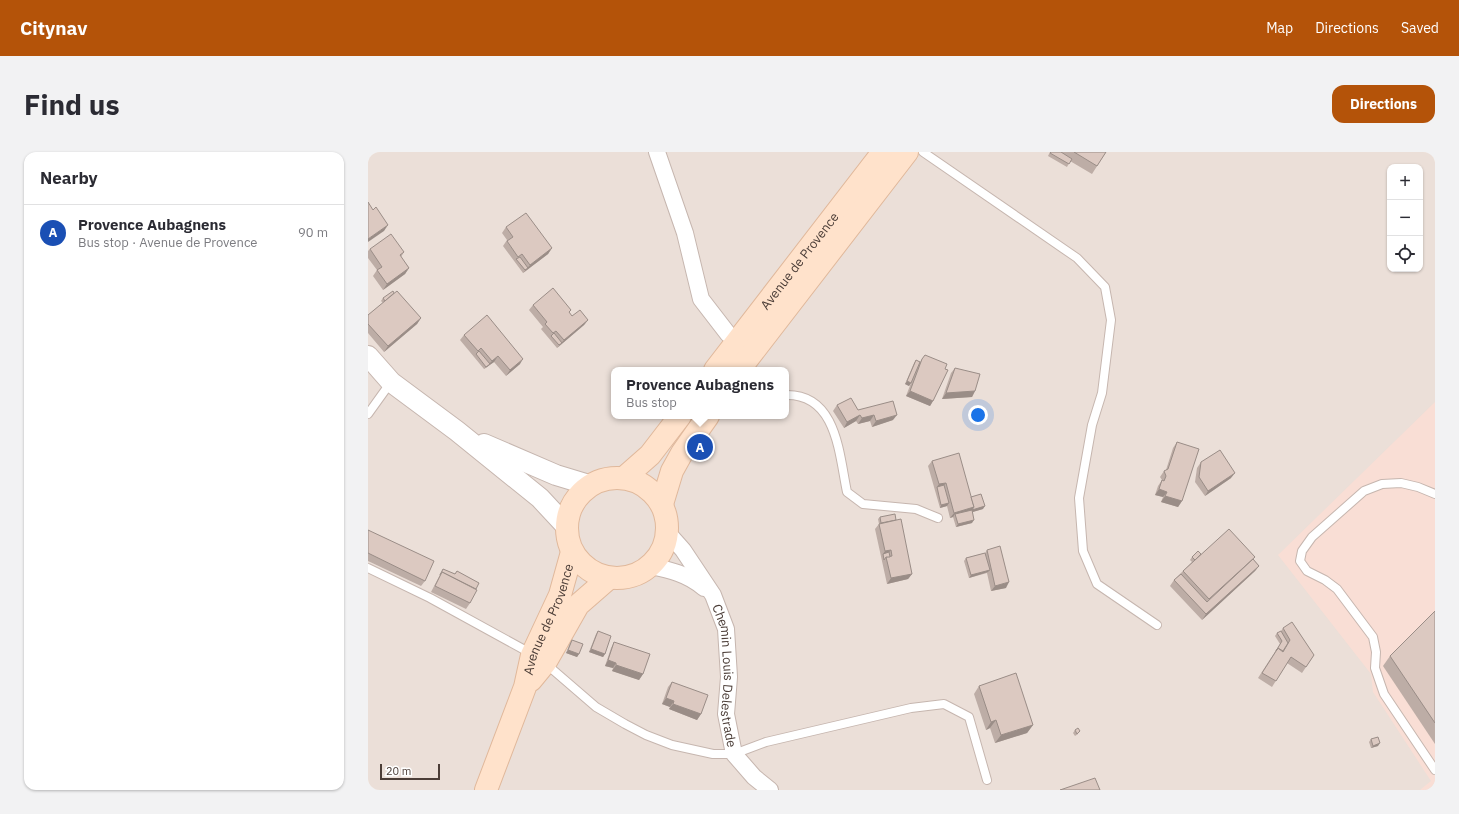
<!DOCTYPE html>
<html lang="en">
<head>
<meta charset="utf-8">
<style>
	:root { --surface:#fff; --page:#f2f2f3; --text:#2b2b33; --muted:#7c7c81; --line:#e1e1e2; --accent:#b45309 }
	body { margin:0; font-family:"IBM Plex Sans",sans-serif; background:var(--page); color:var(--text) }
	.controls { position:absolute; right:12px; top:12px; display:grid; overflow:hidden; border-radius:8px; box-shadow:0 1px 3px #0004 }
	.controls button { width:36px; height:36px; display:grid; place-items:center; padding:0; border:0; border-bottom:1px solid var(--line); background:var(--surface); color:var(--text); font:20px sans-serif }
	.scale { position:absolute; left:12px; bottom:10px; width:60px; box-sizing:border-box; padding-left:4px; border:2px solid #4b3d37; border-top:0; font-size:11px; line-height:14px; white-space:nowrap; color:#4b3d37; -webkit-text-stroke:3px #fff; paint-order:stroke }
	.you { position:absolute; left:610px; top:263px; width:14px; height:14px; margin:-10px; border:3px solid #fff; border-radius:50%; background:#1a73e8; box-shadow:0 0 0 6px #1a73e833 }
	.badge { display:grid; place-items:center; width:26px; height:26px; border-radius:50%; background:var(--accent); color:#fff; font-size:13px; font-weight:700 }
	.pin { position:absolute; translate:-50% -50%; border:2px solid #fff; box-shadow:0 1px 4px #0006 }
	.popup { position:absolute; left:243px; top:215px; width:178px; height:52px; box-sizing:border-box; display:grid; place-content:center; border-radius:8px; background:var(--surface); filter:drop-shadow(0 1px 3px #0005); font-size:13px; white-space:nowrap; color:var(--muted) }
	.popup b { font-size:15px; color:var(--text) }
	.popup::after { content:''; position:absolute; left:50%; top:100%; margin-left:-8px; border:8px solid transparent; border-top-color:var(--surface) }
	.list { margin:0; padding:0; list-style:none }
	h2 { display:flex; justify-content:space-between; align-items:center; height:52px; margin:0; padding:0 16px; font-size:17px }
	h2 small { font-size:13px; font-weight:400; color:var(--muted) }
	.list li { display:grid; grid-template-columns:26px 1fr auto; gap:12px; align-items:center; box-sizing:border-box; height:56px; padding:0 16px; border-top:1px solid var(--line) }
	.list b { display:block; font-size:15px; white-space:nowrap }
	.list p { margin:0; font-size:13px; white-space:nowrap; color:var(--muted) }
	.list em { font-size:13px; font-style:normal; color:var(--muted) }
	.icon { flex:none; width:22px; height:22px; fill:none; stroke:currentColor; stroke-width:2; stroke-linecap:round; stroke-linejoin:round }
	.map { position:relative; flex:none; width:1067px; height:638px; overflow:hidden; border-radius:12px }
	header { display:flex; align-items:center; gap:24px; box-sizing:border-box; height:56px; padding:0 20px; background:var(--accent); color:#fff }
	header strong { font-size:19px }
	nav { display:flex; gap:22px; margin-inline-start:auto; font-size:14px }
	.intro { display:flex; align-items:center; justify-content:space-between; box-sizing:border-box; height:96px; padding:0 24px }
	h1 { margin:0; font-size:28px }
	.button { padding:10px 18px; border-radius:12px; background:var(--accent); color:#fff; font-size:14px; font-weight:700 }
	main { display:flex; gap:24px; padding:0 24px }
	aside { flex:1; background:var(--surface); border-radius:12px; box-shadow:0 1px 3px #0004 }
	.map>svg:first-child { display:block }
	.residential { fill:#ebdfd8; fill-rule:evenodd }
	.commercial { fill:#f9ded5 }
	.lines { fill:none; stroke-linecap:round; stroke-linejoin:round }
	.service-casing { stroke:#c6b6af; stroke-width:10 }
	.minor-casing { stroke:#c6b6af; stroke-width:18 }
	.tertiary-casing { stroke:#c6b6af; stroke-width:22 }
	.secondary-casing { stroke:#e0b89b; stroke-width:24 }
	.service { stroke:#fff; stroke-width:8 }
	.minor { stroke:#fff; stroke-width:16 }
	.tertiary { stroke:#fff; stroke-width:20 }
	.secondary { stroke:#ffe2cb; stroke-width:22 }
	.wall { fill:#bdada6 }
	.shaded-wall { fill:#9a8d87 }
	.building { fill:#dcc9c1; stroke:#9a8d87 }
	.labels { text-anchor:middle; stroke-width:3; stroke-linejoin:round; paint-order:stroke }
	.street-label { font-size:13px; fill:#4b3d37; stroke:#fff }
</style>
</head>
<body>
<header>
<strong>Citynav</strong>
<nav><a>Map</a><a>Directions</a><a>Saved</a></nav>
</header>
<div class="intro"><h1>Find us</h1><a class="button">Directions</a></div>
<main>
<aside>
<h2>Nearby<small></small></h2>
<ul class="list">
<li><span class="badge" style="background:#1a4fb4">A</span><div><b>Provence Aubagnens</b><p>Bus stop · Avenue de Provence</p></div><em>90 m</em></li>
</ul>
</aside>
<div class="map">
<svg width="1067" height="638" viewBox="0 0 1067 638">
	<rect width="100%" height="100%" fill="#f6efea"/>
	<!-- residential -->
	<path class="residential" d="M0,0H1067V638H0ZM1022,15H1052V117H1022ZM246,218H418V264H246Z"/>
	<!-- commercial -->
	<path class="commercial" d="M1067,250V638H1052L1063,629L1005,540L1003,522L910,403Z"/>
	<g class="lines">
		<!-- service casing -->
		<g class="service-casing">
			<g id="service">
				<path d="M555,0L709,106L737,135L743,168L734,241L724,273L711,346L715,399L729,432L789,473"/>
				<path d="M418,243C469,242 471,302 479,340L495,352L548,357L570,366"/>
				<path d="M0,262L23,230"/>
				<path d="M1067,342L1050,335L1033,331L1014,332L996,339L944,385L934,399L932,409L939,419L957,428L969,437L1005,485L1008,500L1007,516L1016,542L1067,618"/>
				<path d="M0,416L62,446L164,502"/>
				<path d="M177,511L228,555L257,572L278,583L304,593L345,602H366L398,590L543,556L576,552L601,565L619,628"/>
			</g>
		</g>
		<!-- minor casing -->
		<g class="minor-casing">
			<g id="minor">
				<path d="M289,0L317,81L333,147L360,182L378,196"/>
				<path id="s1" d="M299,380L315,398L345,443L358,477L361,525L358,562L366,602L386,625L402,638"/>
				<path d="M282,414C302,418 320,422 336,436"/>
			</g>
		</g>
		<!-- tertiary casing -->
		<g class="tertiary-casing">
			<g id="tertiary">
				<path d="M0,204L23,230L89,279L172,346L198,374"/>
				<path d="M116,292L188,323L221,333"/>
			</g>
		</g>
		<!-- secondary casing -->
		<g class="secondary-casing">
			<g id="secondary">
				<path id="s2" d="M347,218L515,0"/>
				<path d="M371,218L539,0"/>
				<path d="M257,325L282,303L312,264"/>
				<circle cx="249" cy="376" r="50"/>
				<path d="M294,352L304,319L314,301L340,264"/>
				<path d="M163,528L177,511L210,453L241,426"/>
				<path id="s3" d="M118,638L157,535L164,503L192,443L204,400"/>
			</g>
		</g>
		<!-- service -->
		<use href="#service" class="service"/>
		<!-- minor -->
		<use href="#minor" class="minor"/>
		<!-- tertiary -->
		<use href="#tertiary" class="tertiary"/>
		<!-- secondary -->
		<use href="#secondary" class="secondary"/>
	</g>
	<!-- wall -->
	<g class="wall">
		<path d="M682,0H738L724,22L702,9L699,15L680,4Z"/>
		<path d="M138,75L184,96L180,102L155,121L135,94L139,88L134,81Z"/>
		<path d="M2,97L36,100L33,105L41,116L37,122L15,138L5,124L9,118L0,106V99Z"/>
		<path d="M15,146L53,166L49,172L16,200L0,181V163L15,151L13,149Z"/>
		<path d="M165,153L201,161L204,164L220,168L216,173L189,196L173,177L175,175L161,158Z"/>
		<path d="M96,183L152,212L138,224L126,210L116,217L92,188Z"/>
		<path d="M557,203L577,217L565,249L562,254L538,244L543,231L541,234L537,232L546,211L548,208L552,210Z"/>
		<path d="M587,216L607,239L604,245L574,247L583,221Z"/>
		<path d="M469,253L490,258L525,268L504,275L502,269L490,272L488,269L476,276L465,259Z"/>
		<path d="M809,290L814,349L810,355L793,350L795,345L787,343L790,334L794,328L792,325L796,319L798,318L805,296Z"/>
		<path d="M564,309L603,345L615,357L604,360V371L588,375L585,365L582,366L579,354L572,356L560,314Z"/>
		<path d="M833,310L863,326L837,344L827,330L829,316Z"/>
		<path d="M512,365L528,368L544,422L540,427L519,432L507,377L511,372L510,367Z"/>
		<path d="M0,378L57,429L53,434L0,409Z"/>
		<path d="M619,398L638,436L623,439L619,421L601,426L596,409L598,406L617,401Z"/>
		<path d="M833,402L887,405L885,407L891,414L887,419L834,468L802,434L806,428L824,410L822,408L824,405Z"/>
		<path d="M75,417L87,422L89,419L108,437L102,451L98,457L63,440Z"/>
		<path d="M1067,459V592L1015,514L1022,504Z"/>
		<path d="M915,476L946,503L934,521L919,511L904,535L890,526L912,492L907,484L909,481L913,479Z"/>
		<path d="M230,479L237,502L235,505L221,500L228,482Z"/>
		<path d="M204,488L211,502L209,505L198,501L202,491Z"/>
		<path d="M246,490L275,522L271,528L244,519L245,516L237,514L243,496Z"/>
		<path d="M304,530L333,562L329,568L301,557L302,555L294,552L300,535Z"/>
		<path d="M611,534L665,573L659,581L627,591L622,576L618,578L606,542Z"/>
		<path d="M707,578L710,582L707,584L705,581Z"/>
		<path d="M1003,587L1010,594L1003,596L1001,590Z"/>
	</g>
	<!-- shaded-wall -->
	<g class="shaded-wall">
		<path d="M20,73L16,79L0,90V87Z"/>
		<path d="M184,96L180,102L155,121L162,113Z"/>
		<path d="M41,116L37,122L15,138L19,132Z"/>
		<path d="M53,166L49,172L16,200L20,194Z"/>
		<path d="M220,168L216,173L189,196L196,188Z"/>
		<path d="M130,204L126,210L116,217L124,209Z"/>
		<path d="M155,207L152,212L138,224L142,218Z"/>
		<path d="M539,229L543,231L541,234L537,232Z"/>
		<path d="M542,239L565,249L562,254L538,244Z"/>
		<path d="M607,239L604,245L574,247L578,241Z"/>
		<path d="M492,263L488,269L476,276L479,270Z"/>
		<path d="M506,263L502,269L490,272L494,266Z"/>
		<path d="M529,263L525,268L504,275L508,269Z"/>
		<path d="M867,321L863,326L837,344L840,339Z"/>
		<path d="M578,331L574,336L569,335L571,332Z"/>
		<path d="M791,337L799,340L795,345L787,343Z"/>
		<path d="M797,344L814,349L810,355L793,350Z"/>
		<path d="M581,351L579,354L572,356L573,353Z"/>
		<path d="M617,354L615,357L588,365L587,362L585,365L582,366L586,361L606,355Z"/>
		<path d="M606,368L604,371L588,375L590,372Z"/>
		<path d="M523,398L519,403L515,402L517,399Z"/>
		<path d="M891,414L887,419L834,468L838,462Z"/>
		<path d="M622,418L620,420L601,426L603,423Z"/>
		<path d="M544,422L540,427L519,432L523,426Z"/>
		<path d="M641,430L638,436L623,439L627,434Z"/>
		<path d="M223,497L237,502L235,505L221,500Z"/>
		<path d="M200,498L211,502L209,505L198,501Z"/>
		<path d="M240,508L248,511L245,516L237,514Z"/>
		<path d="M248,513L275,522L271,528L244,519Z"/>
		<path d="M298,546L306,549L302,555L294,552Z"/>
		<path d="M305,552L333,562L329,568L301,557Z"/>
		<path d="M628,568L622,576L618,578L623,570Z"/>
		<path d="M665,573L659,581L627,591L633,583Z"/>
		<path d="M1012,591L1010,594L1003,596L1005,594Z"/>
	</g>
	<!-- building -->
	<g class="building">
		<path d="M683,0H693L704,7L701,12L682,1Z"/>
		<path d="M706,0H738L729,14Z"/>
		<path d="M0,50L5,58L8,55L20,73L0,87Z"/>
		<path d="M158,61L184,96L162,113L154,102L150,105L139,89L145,85L138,75Z"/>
		<path d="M23,82L36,100L32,103L41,116L19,132L9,118L14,115L2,97Z"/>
		<path d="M152,105L160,116L157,118L148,107Z"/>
		<path d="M185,136L203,158L201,160L204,164L212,158L220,168L196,188L188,179L185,181L177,172L179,170L165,153Z"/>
		<path d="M25,139L26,141L17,149L15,146Z"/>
		<path d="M29,139L53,166L20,194L0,172V163Z"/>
		<path d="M119,163L155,207L142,218L130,204L124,209L113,196L110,199L96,183Z"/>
		<path d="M186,181L194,191L191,193L183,184Z"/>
		<path d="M111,199L122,212L118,215L108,202Z"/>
		<path d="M557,203L579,212L577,217L580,218L565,249L542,239L554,207Z"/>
		<path d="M548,208L552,210L543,231L539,229Z"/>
		<path d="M587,216L612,222L607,239L578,241Z"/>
		<path d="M483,246L490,258L525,249L529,263L508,269L506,263L494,266L492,263L479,270L469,253Z"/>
		<path d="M809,290L831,297L814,349L797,344L799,340L791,337L794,328L796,329L798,324L796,319L800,317Z"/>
		<path d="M852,298L867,321L840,339L831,325L833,310Z"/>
		<path d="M591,301L606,355L586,361L578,331L571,332L564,309Z"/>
		<path d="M576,333L581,351L573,353L569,335Z"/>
		<path d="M613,342L617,354L604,358L606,355L603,345Z"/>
		<path d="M604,358L606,368L590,372L587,362Z"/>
		<path d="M527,362L528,368L513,371L512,365Z"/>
		<path d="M533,367L544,422L523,426L518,405L524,404L523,398L517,399L511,372Z"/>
		<path d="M861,377L887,405L841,447L815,419Z"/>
		<path d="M0,378L66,409L57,429L0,401Z"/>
		<path d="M632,394L641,430L627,434L619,398Z"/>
		<path d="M830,399L833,402L827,408L824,405Z"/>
		<path d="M521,400L522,405H518L516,408L515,402Z"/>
		<path d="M617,401L622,418L603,423L598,406Z"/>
		<path d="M885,407L891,414L838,462L806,428L813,422L839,450Z"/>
		<path d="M75,417L87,422L89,419L111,431L108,437L74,420L72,423Z"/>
		<path d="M74,420L109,438L102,451L67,434Z"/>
		<path d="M1067,459V571L1022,504Z"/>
		<path d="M924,470L946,503L938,515L923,505L908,529L894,521L910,496L915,500L922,488L915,476Z"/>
		<path d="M230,479L243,484L237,502L223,497Z"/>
		<path d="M913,479L920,491L915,499L910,496L908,499L914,489L909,481Z"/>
		<path d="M204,488L215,492L211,502L200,498Z"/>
		<path d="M246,490L282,502L275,522L248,513V511L240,508Z"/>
		<path d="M648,521L665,573L633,583L628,568L623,570L611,534Z"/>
		<path d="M304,530L340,543L333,562L305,552L306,549L298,546Z"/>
		<path d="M710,576L712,579L709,582L707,578Z"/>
		<path d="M1010,585L1012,591L1005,594L1003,587Z"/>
		<path d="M727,626L732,638H692Z"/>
	</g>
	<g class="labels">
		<!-- street labels -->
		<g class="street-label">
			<text dy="5" stroke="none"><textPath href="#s2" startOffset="138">Avenue de Provence</textPath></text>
			<text dy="5" stroke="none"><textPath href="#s3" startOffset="182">Avenue de Provence</textPath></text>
			<text dy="5" stroke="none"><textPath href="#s1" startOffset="161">Chemin Louis Delestrade</textPath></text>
		</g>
	</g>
</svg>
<div class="controls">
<button>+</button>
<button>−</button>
<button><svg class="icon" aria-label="locate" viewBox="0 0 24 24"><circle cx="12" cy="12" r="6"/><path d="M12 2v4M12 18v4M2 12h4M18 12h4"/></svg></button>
</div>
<div class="scale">20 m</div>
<div class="you"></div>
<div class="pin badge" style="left:332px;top:295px;background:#1a4fb4">A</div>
<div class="popup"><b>Provence Aubagnens</b>Bus stop</div>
</div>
</main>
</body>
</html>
